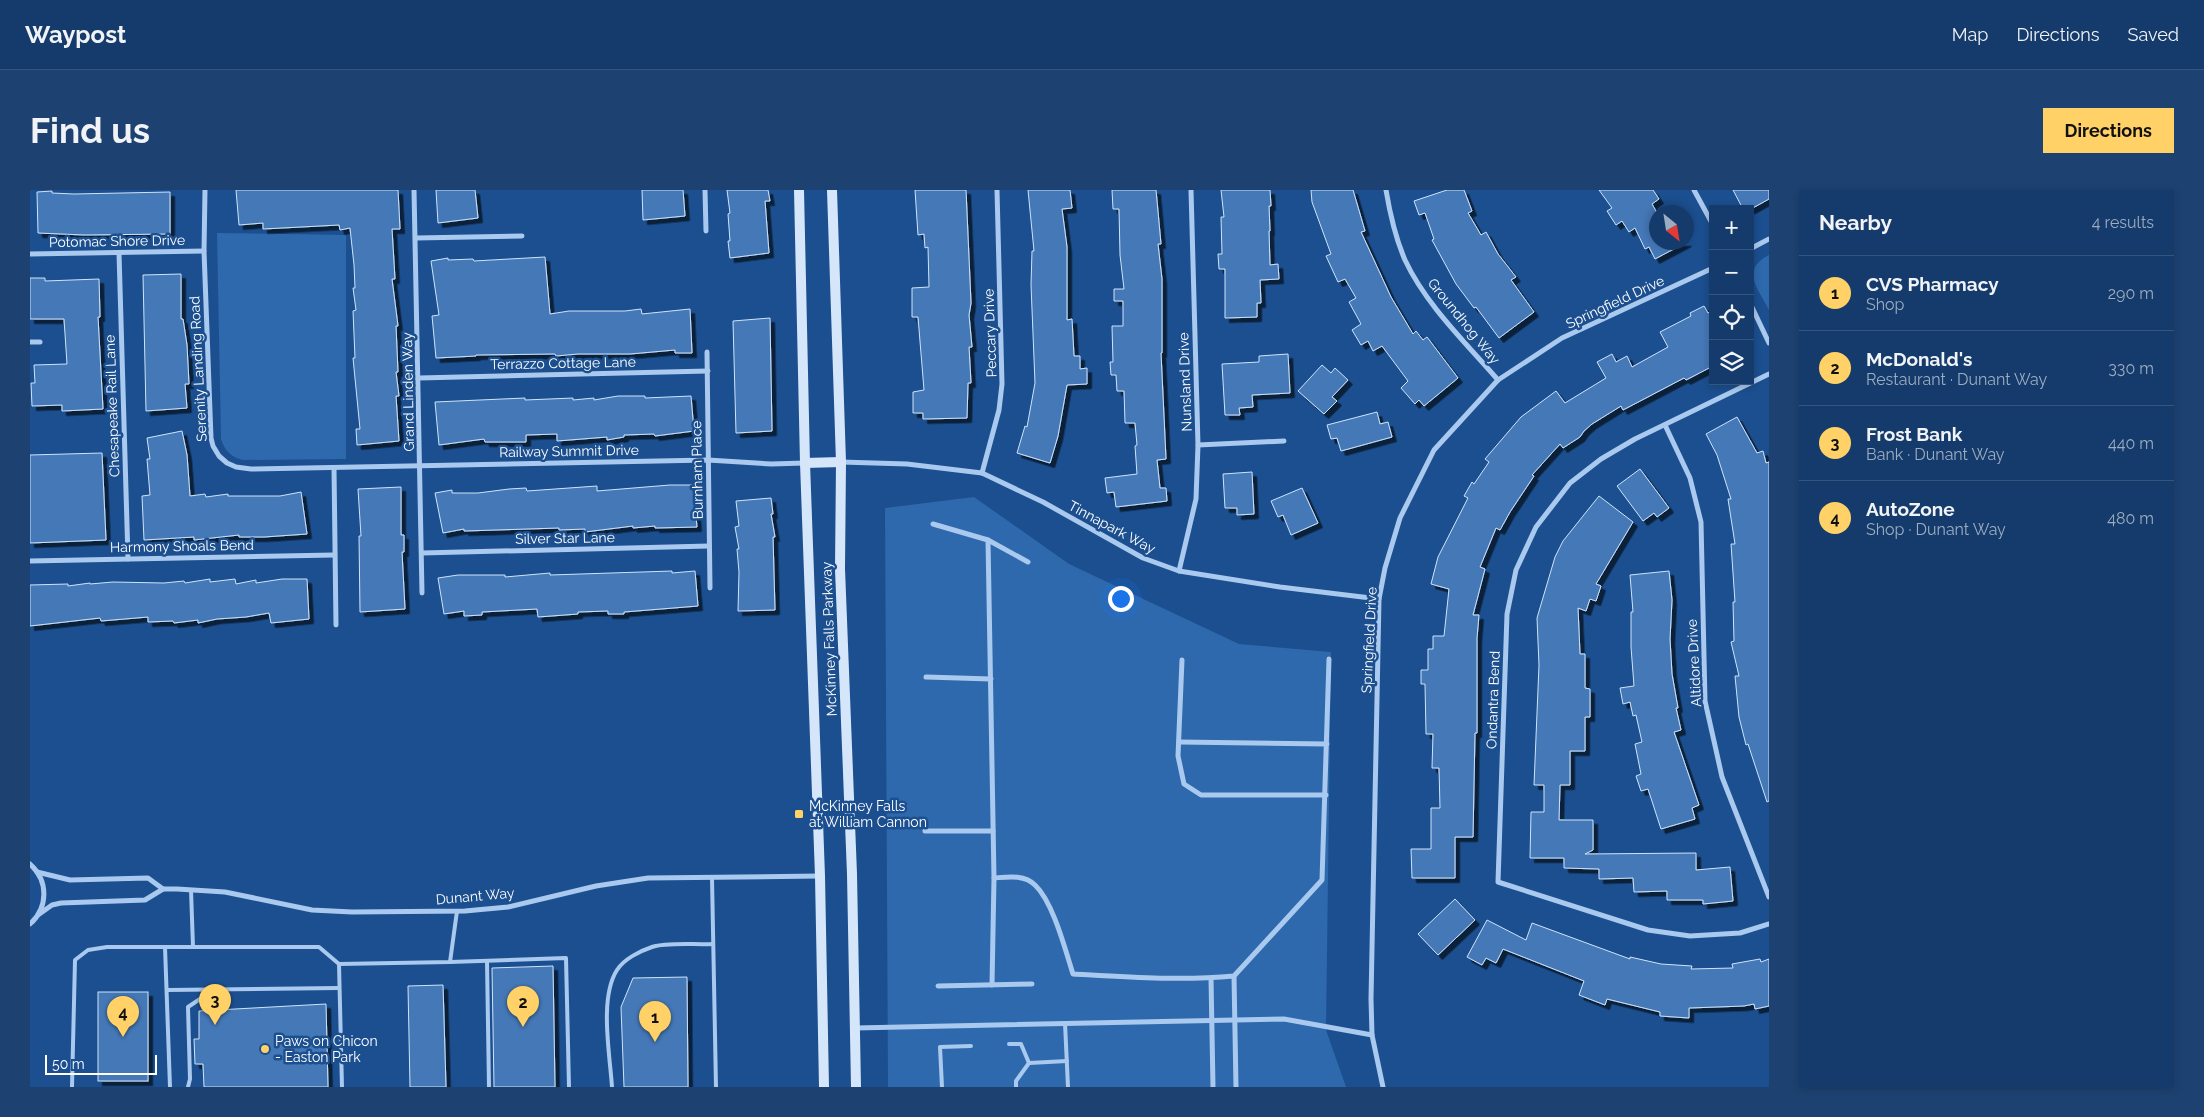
<!DOCTYPE html>
<html lang="en">
<head>
<meta charset="utf-8">
<style>
	:root { --surface:#143b6b; --page:#1d4271; --text:#f1f3f6; --muted:#9dadc1; --line:#33557e; --accent:#ffd166 }
	body { margin:0; font-family:Raleway,sans-serif; background:var(--page); color:var(--text) }
	.controls { position:absolute; right:15px; top:15px; display:grid; overflow:hidden; border-radius:0px; box-shadow:0 2px 8px #0003 }
	.controls button { width:45px; height:45px; display:grid; place-items:center; padding:0; border:0; border-bottom:1px solid var(--line); background:var(--surface); color:var(--text); font:25px sans-serif }
	.compass { position:absolute; left:1619px; top:15px; width:45px; height:45px; border-radius:50%; background:var(--surface); box-shadow:0 2px 8px #0003; rotate:150deg }
	.scale { position:absolute; left:15px; bottom:12px; width:112px; box-sizing:border-box; padding-left:5px; border:2px solid #fff; border-top:0; font-size:14px; line-height:18px; white-space:nowrap; color:#fff; -webkit-text-stroke:4px #1b4f8f; paint-order:stroke }
	.you { position:absolute; left:1090px; top:408px; width:18px; height:18px; margin:-12px; border:4px solid #fff; border-radius:50%; background:#1a73e8; box-shadow:0 0 0 8px #1a73e833 }
	.badge { display:grid; place-items:center; width:32px; height:32px; border-radius:50%; background:var(--accent); color:#111; font-size:16px; font-weight:700 }
	.pin { position:absolute; translate:-50% -41px; filter:drop-shadow(0 1px 2px #0008) }
	.pin::after { content:''; position:absolute; top:26px; width:18px; height:15px; background:inherit; clip-path:polygon(0 0,100% 0,50% 100%) }
	.list { margin:0; padding:0; list-style:none }
	h2 { display:flex; justify-content:space-between; align-items:center; height:65px; margin:0; padding:0 20px; font-size:21px }
	h2 small { font-size:16px; font-weight:400; color:var(--muted) }
	.list li { display:grid; grid-template-columns:32px 1fr auto; gap:15px; align-items:center; box-sizing:border-box; height:75px; padding:0 20px; border-top:1px solid var(--line) }
	.list b { display:block; font-size:19px; white-space:nowrap }
	.list p { margin:0; font-size:16px; white-space:nowrap; color:var(--muted) }
	.list em { font-size:16px; font-style:normal; color:var(--muted) }
	.icon { flex:none; width:28px; height:28px; fill:none; stroke:currentColor; stroke-width:2; stroke-linecap:round; stroke-linejoin:round }
	.map { position:relative; flex:none; width:1739px; height:897px; overflow:hidden; border-radius:0px }
	header { display:flex; align-items:center; gap:30px; box-sizing:border-box; height:70px; padding:0 25px; background:var(--surface); border-bottom:1px solid var(--line) }
	header strong { font-size:24px }
	nav { display:flex; gap:28px; margin-inline-start:auto; font-size:18px }
	.intro { display:flex; align-items:center; justify-content:space-between; box-sizing:border-box; height:120px; padding:0 30px }
	h1 { margin:0; font-size:35px }
	.button { padding:12px 22px; border-radius:0px; background:var(--accent); color:#111; font-size:18px; font-weight:700 }
	main { display:flex; gap:30px; padding:0 30px }
	aside { flex:1; background:var(--surface); border-radius:0px; box-shadow:0 2px 8px #0003 }
	.map>svg:first-child { display:block }
	.green { fill:#2e69ad }
	.building { fill:#4478b7; stroke:#cfe3fa; filter:url(#shadow) }
	.lines { fill:none; stroke-linecap:round; stroke-linejoin:round }
	.lane { stroke:#a9c9ee; stroke-width:4 }
	.street { stroke:#a9c9ee; stroke-width:5 }
	.secondary { stroke:#d6e6fa; stroke-width:10 }
	.poi-dot { fill:#ffd166; stroke:#1b4f8f; stroke-width:2 }
	.labels { text-anchor:middle; stroke-width:5; stroke-linejoin:round; paint-order:stroke }
	.street-label { font-size:14px; fill:#fff; stroke:#1b4f8f }
	.poi-label { font-size:14px; fill:#fff; stroke:#1b4f8f; text-anchor:start }
</style>
</head>
<body>
<header>
<strong>Waypost</strong>
<nav><a>Map</a><a>Directions</a><a>Saved</a></nav>
</header>
<div class="intro"><h1>Find us</h1><a class="button">Directions</a></div>
<main>
<div class="map">
<svg width="1739" height="897" viewBox="0 0 1739 897">
	<defs>
		<filter id="shadow"><feDropShadow dx="4.5" dy="4.5" stdDeviation="0" flood-color="#0009"/></filter>
	</defs>
	<rect width="100%" height="100%" fill="#1b4f8f"/>
	<!-- green -->
	<g class="green">
		<path d="M187,43L316,45V269L213,270C201,267 195,261 191,249Z"/>
		<path d="M1739,65V120C1728,98 1710,80 1739,65Z"/>
		<path d="M944,307L1039,374L1209,454L1301,462L1296,840L1316,897H858L855,318Z"/>
	</g>
	<!-- building -->
	<g class="building">
		<path d="M206,0H368L370,39H362L365,89H362L368,136H366L368,182H366L369,206H366L369,251L327,255L326,239H330L323,168H325L323,121L326,120L323,98H325L324,75L320,38L310,40L309,35L233,39V33L209,35Z"/>
		<path d="M406,0H445L448,28L408,33Z"/>
		<path d="M612,0H653L655,26L613,30Z"/>
		<path d="M697,0H738L740,11H735L739,63L700,68L698,51H700L698,24L700,23Z"/>
		<path d="M885,0H936L941,113L939,125L942,157H939L941,193H938L937,228L893,229V223H883V202L894,200L888,127H882V98L899,97L898,57L895,58L894,44L888,45Z"/>
		<path d="M998,0H1040L1042,18L1032,19L1037,57V130L1042,129L1044,166H1050V179L1057,178V194L1037,195L1028,246L1020,273L987,263L995,236L997,237L1005,193L1001,95L1002,61H1004Z"/>
		<path d="M1082,0H1126L1131,54H1128L1132,89V163H1131L1136,269L1127,270L1130,298H1136L1137,311L1086,317L1084,302L1077,303L1075,288L1107,284L1105,256L1107,255L1105,233H1095L1094,201H1087L1086,185H1081L1080,172H1083L1082,136H1093V111H1084V99H1094L1090,65L1089,19H1083Z"/>
		<path d="M1191,0H1240L1241,16H1239L1240,41H1239L1240,75L1248,74L1249,89L1230,90L1231,113H1227V127L1195,128V79H1189L1188,64H1192L1191,27H1194Z"/>
		<path d="M1281,0H1323L1335,41L1331,42L1361,107L1383,144L1386,141L1393,150L1397,147L1428,188L1394,216L1389,210L1385,214L1371,198L1378,191L1352,156L1343,161L1338,151L1331,155L1322,140L1331,134L1319,112L1326,108L1315,89L1308,92L1296,66L1301,64L1282,12Z"/>
		<path d="M1417,0H1434L1442,21L1438,23L1451,45L1456,42L1468,64L1486,87L1481,90L1504,122L1469,148L1446,117L1444,118L1426,94L1402,50L1404,49L1395,23L1389,25L1384,11Z"/>
		<path d="M1569,0H1623L1629,9L1622,14L1626,21V52H1657L1625,69L1619,57L1615,59L1605,38L1599,42L1592,31L1586,35L1577,21L1582,18Z"/>
		<path d="M1703,0H1739V9L1721,19H1713Z"/>
		<path d="M22,1V3L44,4L140,2V44L54,45L8,43L7,2Z"/>
		<path d="M515,67L520,124L539,121H595L611,119L612,124L660,119L662,163H645V160L600,164H548L526,166L525,164L446,165V166L406,168L402,126L409,125L401,71L418,68V70L443,69L444,71Z"/>
		<path d="M151,84V129H153L157,155L159,194H155L157,218L116,221L113,85Z"/>
		<path d="M0,88H15V91L69,89L70,127H68L73,219L32,221V215L2,216L1,193H5L4,175L37,174L34,129H0Z"/>
		<path d="M1674,116L1678,123L1683,120V176L1656,190L1654,188L1593,220L1591,216L1562,234L1554,241L1550,247L1533,258L1530,254L1502,285L1504,286L1480,322L1470,340L1466,338L1450,377L1455,379L1443,425H1449L1447,448V543H1445L1443,647H1425V688H1382L1381,659H1401V618H1410L1409,578H1402L1403,544H1396L1395,494H1391V480H1398V459H1403V446H1414L1419,399L1401,394L1408,367L1438,308L1434,306L1442,292L1444,294L1459,272L1455,269L1491,227L1526,201L1535,213L1576,188L1567,172L1582,164L1586,172L1597,166L1602,177L1638,157L1630,142L1661,126L1660,123Z"/>
		<path d="M740,128L742,241L706,243L703,131Z"/>
		<path d="M1258,164L1260,203L1222,205L1223,217L1209,218L1210,225H1195L1192,174L1229,172V166Z"/>
		<path d="M1292,175L1301,183L1305,178L1318,190L1302,207L1307,211L1294,224L1268,201Z"/>
		<path d="M588,206H615V208L661,206L664,241L625,246L624,244L594,245V247L577,250V247L527,251V244L496,245V252H455L454,249L409,255L405,212L495,208V210L543,208V210L564,208V210Z"/>
		<path d="M1347,222L1350,234L1358,232L1362,247L1311,261L1307,248L1301,249L1297,235Z"/>
		<path d="M1707,227L1727,263L1733,261L1736,273L1739,272V611L1737,612L1718,554L1716,555L1709,527L1705,486H1709L1701,452L1704,451L1703,412H1705L1701,354H1705L1698,309H1701L1687,265L1676,244Z"/>
		<path d="M152,241L157,265L160,306L175,304L176,307L198,304V306H250L271,302L277,344L234,347H209V345L164,350V347L114,350L112,306L120,305L117,269H120L117,248Z"/>
		<path d="M72,263L76,350L0,353V265Z"/>
		<path d="M1610,279L1639,318L1627,327L1624,323L1613,331L1587,296Z"/>
		<path d="M1222,282L1224,324L1207,325V318H1195L1193,284Z"/>
		<path d="M640,295H663L667,337L625,338V336L603,338V336L555,342V339L529,340V338L434,341V339L413,343L405,303L422,300V303H448L479,299L496,298L497,301L567,296V301Z"/>
		<path d="M371,297V345H374V362H372L375,419L330,422L329,346H331L328,299Z"/>
		<path d="M1272,298L1288,333L1261,345L1253,325L1248,327L1241,311Z"/>
		<path d="M1569,306L1603,332L1566,394L1571,396L1566,411L1560,409L1556,421L1548,418L1550,464H1555V498L1560,499V527H1555V561H1540V595H1530L1529,630H1563V660L1555,664L1666,663V680L1700,677L1703,711L1673,714V710H1637V701L1604,702L1603,688L1569,689V679L1534,678V668H1500L1501,622H1514V595H1504L1509,475L1507,428L1525,367L1533,351Z"/>
		<path d="M741,308L743,324H741L745,347H743L745,420L708,421L709,382L707,359H709L705,337L709,336L706,311Z"/>
		<path d="M642,381V383L665,381L668,416L594,422V424H578V421L548,422V424L508,427L507,419L452,422V425L434,426V421L414,424L408,388L428,385H475V387L520,383V385Z"/>
		<path d="M1639,381L1642,410L1640,449L1642,484L1648,518H1646L1651,540L1644,542L1669,615L1662,618L1665,629L1631,639L1618,599L1611,601L1606,586L1611,584L1605,554L1612,552L1606,525L1603,526L1600,512L1593,514L1590,498L1604,496L1601,457V422H1603L1600,385Z"/>
		<path d="M180,389V392L205,389L206,394L226,390V393L252,389H277L279,429L241,433L239,423L216,427L187,429L168,433V430L144,433L143,431L118,432V427L71,431L70,428L0,436V395L38,394V396L60,393V394L83,392L134,393L154,391L155,393Z"/>
		<path d="M1425,709L1445,730L1408,765L1388,744Z"/>
		<path d="M1457,730L1496,750L1502,733L1600,769V767L1631,774L1662,776L1661,779L1703,778L1702,774L1730,769L1731,772L1739,769V816L1725,819L1724,814L1714,816L1659,818V828L1630,826V822L1577,809L1575,815L1549,805L1554,791L1473,759L1466,773L1456,768L1452,775L1437,767Z"/>
		<path d="M523,776L525,897H464L462,778Z"/>
		<path d="M657,787L658,897H594L591,817L603,788Z"/>
		<path d="M413,795L416,897H380L378,796Z"/>
		<rect x="68" y="802" width="50" height="89"/>
		<path d="M296,814L298,897H174L173,874H165L164,849H169V821Z"/>
	</g>
	<g class="lines">
		<!-- lane -->
		<g class="lane">
			<path d="M682,688L686,897"/>
			<path d="M161,700L163,757"/>
			<path d="M135,757L140,897"/>
			<path d="M457,771L459,897"/>
			<path d="M420,772L536,768L539,897"/>
			<path d="M309,774L312,897"/>
			<path d="M137,800L309,798"/>
			<path d="M1035,833L1038,897"/>
			<path d="M979,854H991L999,873"/>
			<path d="M999,873L1037,871"/>
			<path d="M42,897L45,770L58,760L77,757H289L309,774L420,772L427,721"/>
			<path d="M158,897L160,889L158,817L185,799"/>
			<path d="M582,897C580,865 569,808 587,780C594,769 610,761 622,757C638,752 665,755 683,754"/>
			<path d="M912,897L910,857L941,856"/>
			<path d="M986,897V891L999,873"/>
		</g>
		<!-- street -->
		<g class="street">
			<path d="M175,0L174,61L181,248L183,256L189,266L197,273L206,277L221,279L678,270L741,274L775,273"/>
			<path d="M384,0L392,403"/>
			<path d="M675,0L676,41"/>
			<path d="M1356,0C1360,24 1365,47 1375,70C1396,115 1436,153 1468,190"/>
			<path d="M1664,0L1683,35"/>
			<path d="M386,48L492,46"/>
			<path d="M1720,59L1739,49"/>
			<path d="M89,63L98,369"/>
			<path d="M0,64L174,61"/>
			<path d="M1720,113L1739,153"/>
			<path d="M0,152H10"/>
			<path d="M677,162L680,398"/>
			<path d="M1739,184L1605,249L1571,269L1540,293L1506,337L1486,380L1477,424L1468,692L1618,740L1660,746L1710,743L1739,734"/>
			<path d="M389,188L678,181"/>
			<path d="M1635,235L1660,288L1671,332L1675,511L1686,560L1692,587L1739,707"/>
			<path d="M1168,255L1254,251"/>
			<path d="M811,272L877,274L952,283L1013,312L1113,368L1149,381L1250,397L1349,409"/>
			<path d="M304,278L306,435"/>
			<path d="M952,283L969,220L972,194L967,0"/>
			<path d="M903,334L958,350L964,688C977,687 994,684 1005,695C1023,712 1035,759 1043,784C1096,787 1151,791 1204,786L1292,690L1299,469"/>
			<path d="M958,350L998,372"/>
			<path d="M392,363L679,356"/>
			<path d="M0,371L304,365"/>
			<path d="M1149,381L1166,309L1168,255L1161,0"/>
			<path d="M1152,470L1148,566L1154,594L1171,605H1296"/>
			<path d="M896,487L961,489"/>
			<path d="M1149,552L1297,554"/>
			<path d="M895,641H963"/>
			<path d="M0,674C19,691 18,718 0,734"/>
			<path d="M7,682L40,690L118,688L133,699"/>
			<path d="M8,725L22,715L31,713L115,710L133,699H147L195,702L282,720L322,722L435,721L478,717L566,696L618,688L790,686"/>
			<path d="M1204,786L1206,897"/>
			<path d="M1181,788L1183,897"/>
			<path d="M962,795L964,688"/>
			<path d="M908,796L1002,794"/>
			<path d="M825,838L1254,829L1342,845"/>
			<path d="M1353,897L1342,845L1341,809L1349,409L1355,378L1370,328L1404,260L1468,190L1532,148L1683,78"/>
		</g>
		<!-- secondary -->
		<g class="secondary">
			<path d="M769,0L775,273L790,686L794,897"/>
			<path d="M802,0L811,272L810,379L822,684L826,897"/>
			<path d="M775,273L811,272"/>
		</g>
	</g>
	<!-- markers -->
	<g class="poi-dot">
		<rect x="764" y="619" width="10" height="10" rx="2.5"/>
		<circle cx="235" cy="859" r="5"/>
	</g>
	<g class="labels">
		<!-- street labels -->
		<g class="street-label">
			<text transform="translate(87 51) rotate(-1)" y="5">Potomac Shore Drive</text>
			<text transform="translate(1585 112) rotate(-25)" y="5">Springfield Drive</text>
			<text transform="translate(1434 131) rotate(51)" y="5">Groundhog Way</text>
			<text transform="translate(960 143) rotate(-92)" y="5">Peccary Drive</text>
			<text transform="translate(533 173) rotate(-1)" y="5">Terrazzo Cottage Lane</text>
			<text transform="translate(168 179) rotate(-93)" y="5">Serenity Landing Road</text>
			<text transform="translate(1155 192) rotate(-92)" y="5">Nunsland Drive</text>
			<text transform="translate(378 202) rotate(-91)" y="5">Grand Linden Way</text>
			<text transform="translate(82 216) rotate(-92)" y="5">Chesapeake Rail Lane</text>
			<text transform="translate(539 261) rotate(-1)" y="5">Railway Summit Drive</text>
			<text transform="translate(667 280) rotate(-91)" y="5">Burnham Place</text>
			<text transform="translate(1082 337) rotate(28)" y="5">Tinnapark Way</text>
			<text transform="translate(535 348) rotate(-1)" y="5">Silver Star Lane</text>
			<text transform="translate(152 356) rotate(-1)" y="5">Harmony Shoals Bend</text>
			<text transform="translate(799 449) rotate(-92)" y="5">McKinney Falls Parkway</text>
			<text transform="translate(1339 450) rotate(-87)" y="5">Springfield Drive</text>
			<text transform="translate(1664 473) rotate(-93)" y="5">Altidore Drive</text>
			<text transform="translate(1463 510) rotate(-88)" y="5">Ondantra Bend</text>
			<text transform="translate(445 706) rotate(-5)" y="5">Dunant Way</text>
		</g>
		<!-- poi labels -->
		<g class="poi-label">
			<text x="779" y="621">McKinney Falls<tspan x="779" dy="16">at William Cannon</tspan></text>
			<text x="245" y="856">Paws on Chicon<tspan x="245" dy="16">- Easton Park</tspan></text>
		</g>
	</g>
</svg>
<div class="controls">
<button>+</button>
<button>−</button>
<button><svg class="icon" aria-label="locate" viewBox="0 0 24 24"><circle cx="12" cy="12" r="6"/><path d="M12 2v4M12 18v4M2 12h4M18 12h4"/></svg></button>
<button><svg class="icon" aria-label="layers" viewBox="0 0 24 24"><path d="M12 4l9 5-9 5-9-5zM3 14l9 5 9-5"/></svg></button>
</div>
<svg class="compass" viewBox="-18 -18 36 36"><path d="M0-13l5 13h-10z" fill="#e53935"/><path d="M0 13l5-13h-10z" fill="#9dadc1"/></svg>
<div class="scale">50 m</div>
<div class="you"></div>
<div class="pin badge" style="left:625px;top:852px">1</div>
<div class="pin badge" style="left:493px;top:837px">2</div>
<div class="pin badge" style="left:185px;top:835px">3</div>
<div class="pin badge" style="left:93px;top:847px">4</div>
</div>
<aside>
<h2>Nearby<small>4 results</small></h2>
<ul class="list">
<li><span class="badge">1</span><div><b>CVS Pharmacy</b><p>Shop</p></div><em>290 m</em></li>
<li><span class="badge">2</span><div><b>McDonald's</b><p>Restaurant · Dunant Way</p></div><em>330 m</em></li>
<li><span class="badge">3</span><div><b>Frost Bank</b><p>Bank · Dunant Way</p></div><em>440 m</em></li>
<li><span class="badge">4</span><div><b>AutoZone</b><p>Shop · Dunant Way</p></div><em>480 m</em></li>
</ul>
</aside>
</main>
</body>
</html>
